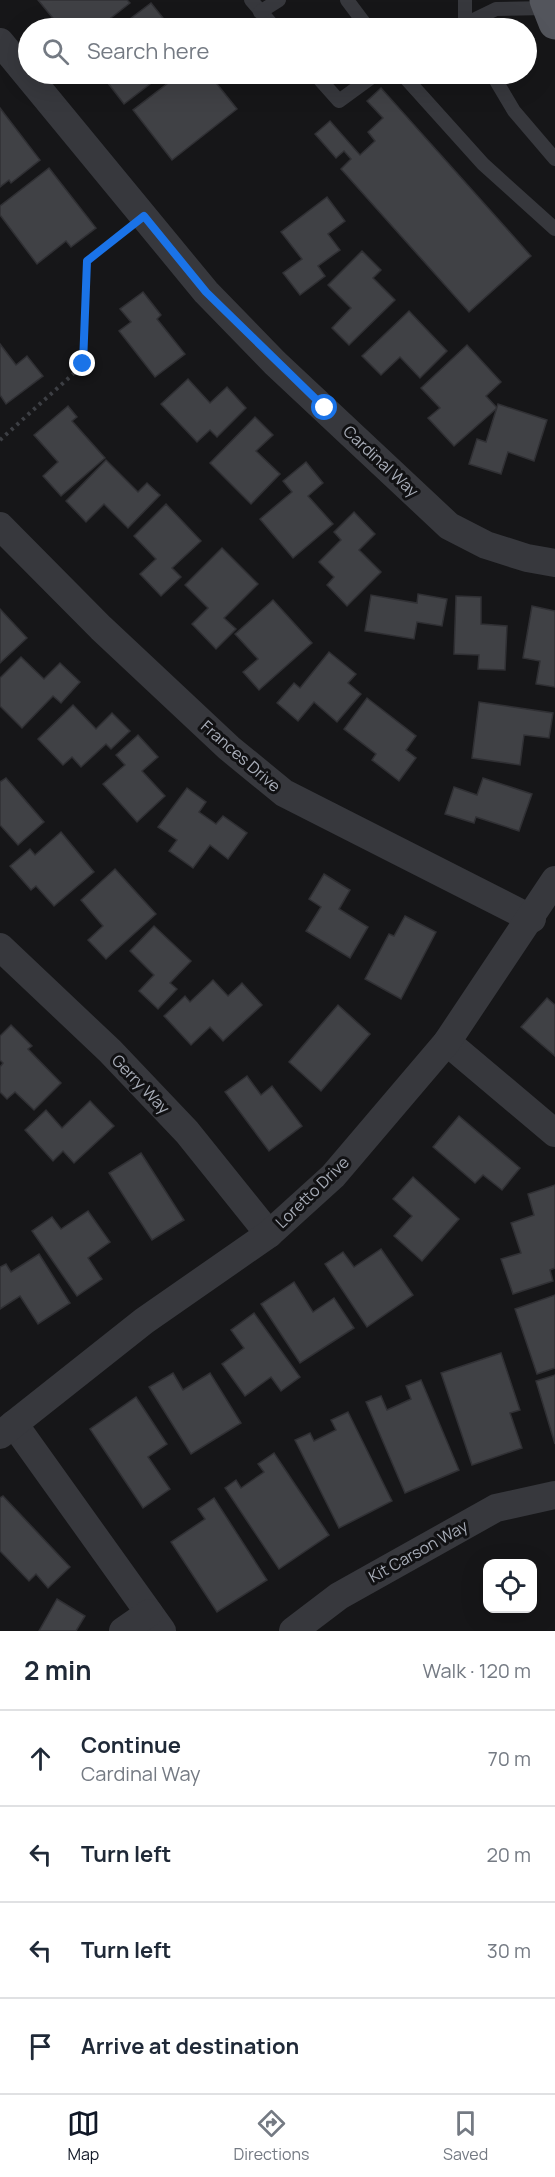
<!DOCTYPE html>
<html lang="en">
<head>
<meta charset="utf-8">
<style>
	:root { --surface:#fff; --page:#f6f6f7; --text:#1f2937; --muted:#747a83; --line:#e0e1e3; --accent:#111827 }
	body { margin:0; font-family:Manrope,sans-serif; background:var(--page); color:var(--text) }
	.controls { position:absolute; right:18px; bottom:18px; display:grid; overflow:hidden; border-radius:12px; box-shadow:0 6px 24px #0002 }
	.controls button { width:54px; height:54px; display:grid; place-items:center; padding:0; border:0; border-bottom:2px solid var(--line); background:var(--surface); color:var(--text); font:30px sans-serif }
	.stop { position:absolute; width:18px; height:18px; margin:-14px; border:4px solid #1a73e8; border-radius:50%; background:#fff }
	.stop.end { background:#1a73e8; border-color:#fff; box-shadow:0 2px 6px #0008 }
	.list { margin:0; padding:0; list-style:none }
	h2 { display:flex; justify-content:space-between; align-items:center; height:78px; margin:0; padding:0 24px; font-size:26px }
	h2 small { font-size:20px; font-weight:400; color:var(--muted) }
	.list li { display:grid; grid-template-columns:39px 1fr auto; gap:18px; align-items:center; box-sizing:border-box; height:96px; padding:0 24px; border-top:2px solid var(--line) }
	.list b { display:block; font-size:22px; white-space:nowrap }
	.list p { margin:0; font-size:20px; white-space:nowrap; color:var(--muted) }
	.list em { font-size:20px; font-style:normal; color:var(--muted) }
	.icon { flex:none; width:33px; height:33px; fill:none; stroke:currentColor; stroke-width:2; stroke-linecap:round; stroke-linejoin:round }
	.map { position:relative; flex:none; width:555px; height:1631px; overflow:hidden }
	.search { position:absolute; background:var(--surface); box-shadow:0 6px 24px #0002; left:18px; right:18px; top:18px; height:66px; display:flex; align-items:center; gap:15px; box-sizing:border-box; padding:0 21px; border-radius:33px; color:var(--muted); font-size:22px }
	.sheet { height:462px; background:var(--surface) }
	nav { display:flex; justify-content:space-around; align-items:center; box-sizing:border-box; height:84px; border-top:2px solid var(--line); background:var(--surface); font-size:16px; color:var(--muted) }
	nav a { display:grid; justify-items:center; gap:3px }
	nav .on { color:var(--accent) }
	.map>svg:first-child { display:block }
	.building { fill:#404145; stroke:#303034; stroke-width:1.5 }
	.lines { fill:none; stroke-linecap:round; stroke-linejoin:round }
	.path { stroke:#3d3f44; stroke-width:4; stroke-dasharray:3 4.5; stroke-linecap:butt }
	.service { stroke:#37383d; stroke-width:14 }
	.minor { stroke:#37383d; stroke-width:28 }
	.primary { stroke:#53555c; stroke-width:33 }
	.route { stroke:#1a73e8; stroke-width:8 }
	.labels { text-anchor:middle; stroke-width:6; stroke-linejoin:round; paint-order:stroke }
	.street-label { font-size:16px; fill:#a8adb8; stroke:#111113 }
</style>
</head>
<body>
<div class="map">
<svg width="555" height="1631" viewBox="0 0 555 1631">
	<rect width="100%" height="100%" fill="#161618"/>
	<!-- building -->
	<g class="building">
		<path d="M38,0H127L130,3L98,28H61Z"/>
		<path d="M151,3L171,28H118Z"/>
		<path d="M101,74H163L124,104Z"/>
		<path d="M180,74H209L237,109L172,160L133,110Z"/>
		<path d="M381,88L531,256L469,312L341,169L351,159L344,151L336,158L315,134L330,121L360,155L375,141L368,132L383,118L367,101Z"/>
		<path d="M0,108L40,160L11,183L9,180L0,187Z"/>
		<path d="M49,168L96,228L71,247L66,241L37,264L0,215V206Z"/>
		<path d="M327,197L345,221L328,234L340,250L318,266L325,276L300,295L283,273L302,259L281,232Z"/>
		<path d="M362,251L381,270L373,278L395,300L349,345L332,328L351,308L328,285Z"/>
		<path d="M143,292L161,315L157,319L185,354L155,377L119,331L131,322L120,309Z"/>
		<path d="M409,311L447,351L420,378L400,357L381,375L362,356Z"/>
		<path d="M0,344L16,365L27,356L43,376L6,404L0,395Z"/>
		<path d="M467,345L501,382L486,396L497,408L454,446L428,418L440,408L421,388Z"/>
		<path d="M188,379L210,403L227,387L246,408L217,437L210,430L197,442L161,404Z"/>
		<path d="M498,404L547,420L534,461L508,452L501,474L469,464L477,439L486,442Z"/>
		<path d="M68,406L77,417L72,421L105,458L61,496L43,476L58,462L34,435Z"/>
		<path d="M255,417L273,435L256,451L280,474L251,504L210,463Z"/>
		<path d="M106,460L138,492L147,483L160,495L128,528L104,504L86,522L66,501Z"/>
		<path d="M306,462L323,483L308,496L333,524L293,558L260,519L292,492L283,481Z"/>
		<path d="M166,504L201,541L172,568L181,577L161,596L140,574L156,559L134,536Z"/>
		<path d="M354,512L375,534L359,550L381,572L347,606L327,585L334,577L319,562L341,540L334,532Z"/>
		<path d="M222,548L258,584L224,618L236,629L216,649L192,624L208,608L185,585Z"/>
		<path d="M418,594L447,599L442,626L417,622L414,639L365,631L371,595L417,603Z"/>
		<path d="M456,596L481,597V624L507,626L505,670L478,669L479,655L454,654Z"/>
		<path d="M273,600L312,643L259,690L243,672L258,659L235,634Z"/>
		<path d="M532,606L555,611V687L536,684L540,661L523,658Z"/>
		<path d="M0,609L27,638L0,663Z"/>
		<path d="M329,652L356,674L348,683L361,694L337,722L314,702L298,721L277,703L294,683L300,688Z"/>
		<path d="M21,657L44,679L60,663L80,682L61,703L53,696L22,728L0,706V678Z"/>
		<path d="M367,698L416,736L406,750L416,758L399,781L372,760L376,754L344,729Z"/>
		<path d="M479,702L553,713L549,738L524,735L520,765L472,758Z"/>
		<path d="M73,705L96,729L112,713L130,731L111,749L106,744L81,767L72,757L63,765L38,739Z"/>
		<path d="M138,735L158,757L142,771L165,796L137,822L103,784L125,765L116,755Z"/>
		<path d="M6,778L44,822L18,845L0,825V782Z"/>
		<path d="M483,778L532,794L519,831L476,817L474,823L445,814L454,787L477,795Z"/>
		<path d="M187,788L206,802L199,812L216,824L223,816L247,833L228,859L210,845L193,868L169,851L177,840L158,827Z"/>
		<path d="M61,832L94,872L54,906L36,886L31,890L10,866L30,849L35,855Z"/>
		<path d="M115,869L156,914L106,959L88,940L103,926L81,900Z"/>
		<path d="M324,874L350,890L339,909L368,927L350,958L306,931L321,907L309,899Z"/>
		<path d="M405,916L436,932L401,999L365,979L389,934L394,936Z"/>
		<path d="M154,926L191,961L170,983L177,989L158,1009L139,991L154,975L130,951Z"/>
		<path d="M213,980L228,996L242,983L262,1005L223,1041L210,1027L191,1045L164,1016L185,996L190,1002Z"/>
		<path d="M547,998L555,1005V1056L521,1027Z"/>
		<path d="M338,1005L370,1034L321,1091L289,1062Z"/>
		<path d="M11,1025L32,1046L28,1049L61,1083L34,1110L15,1092L7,1099L0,1092V1067L3,1063L0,1060V1036Z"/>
		<path d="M247,1076L261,1095L272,1086L302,1126L269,1151L225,1092Z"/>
		<path d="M90,1101L114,1126L74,1163L63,1151L53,1161L25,1130L46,1110L62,1128Z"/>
		<path d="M459,1116L520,1168L502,1190L483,1175L475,1183L433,1147Z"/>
		<path d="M141,1153L184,1220L152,1240L109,1173Z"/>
		<path d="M413,1177L459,1219L422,1261L394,1236L412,1216L393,1199Z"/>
		<path d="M555,1185V1268L550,1270L553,1281L513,1294L501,1259L521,1253L511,1223L534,1215L528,1194Z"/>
		<path d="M88,1211L110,1242L88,1258L102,1279L77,1296L32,1231L52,1217L61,1229Z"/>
		<path d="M381,1249L413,1295L367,1327L325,1264L343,1252L354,1267Z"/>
		<path d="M39,1254L70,1303L38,1324L20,1296L0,1309V1267L6,1264L11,1272Z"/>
		<path d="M294,1282L313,1312L334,1298L354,1328L300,1363L261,1304Z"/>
		<path d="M555,1295V1368L537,1374L515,1309Z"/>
		<path d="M254,1313L300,1377L281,1391L271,1377L245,1396L222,1364L244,1348L231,1330Z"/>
		<path d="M501,1353L520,1410L510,1413L522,1448L472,1465L441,1373Z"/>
		<path d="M173,1373L183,1390L210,1373L241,1423L191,1454L149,1387Z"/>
		<path d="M555,1375V1444L536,1381Z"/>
		<path d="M421,1380L459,1470L405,1493L366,1402L381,1396L387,1410L411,1399L406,1386Z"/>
		<path d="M136,1397L167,1444L148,1457L170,1489L143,1508L90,1429Z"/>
		<path d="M348,1412L392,1501L339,1528L295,1440L310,1433L314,1441L336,1430L331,1420Z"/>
		<path d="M274,1453L329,1535L279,1569L225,1488L236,1480L241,1488L264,1472L258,1464Z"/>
		<path d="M3,1496L70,1567L48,1588L36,1574L29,1581L0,1551V1498Z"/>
		<path d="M214,1498L267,1580L217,1612L171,1542L205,1519L198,1509Z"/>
		<path d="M57,1599L85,1616L76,1631H39Z"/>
	</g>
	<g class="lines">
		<!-- path -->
		<path class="path" d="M0,440L83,365L87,261L124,232"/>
		<!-- service -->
		<g class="service">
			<path d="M251,0L275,28"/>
			<path d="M347,0L368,28"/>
			<path d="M260,12L279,0"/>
			<path d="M457,28L496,9L547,8"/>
			<path d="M465,28V0"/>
			<path d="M315,74L339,101L376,74"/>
			<path d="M402,74L483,164L555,229"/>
			<path d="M492,74L514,111L555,159"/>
		</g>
		<!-- minor -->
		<g class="minor">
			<path d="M0,42L206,292L275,363L449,526L486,545L527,558L555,563"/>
			<path d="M0,526L101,628L229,748L284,793L532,919"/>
			<path d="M0,947L110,1051L187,1132L269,1234"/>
			<path d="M447,1042L555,1133"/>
			<path d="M14,1424L162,1631"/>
			<path d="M0,1435L144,1321L269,1234L333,1176L447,1042L555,880"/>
			<path d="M123,1631L149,1613"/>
			<path d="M293,1631L339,1596L496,1508L555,1495"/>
		</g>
		<!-- primary -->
		<path class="primary" d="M546,0L555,23"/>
	</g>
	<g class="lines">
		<!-- route -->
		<path class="route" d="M83,364L87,261L144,216L206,292L325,408"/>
	</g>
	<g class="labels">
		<!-- street labels -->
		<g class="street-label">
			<text transform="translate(381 461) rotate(43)" y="6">Cardinal Way</text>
			<text transform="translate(241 756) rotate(41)" y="6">Frances Drive</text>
			<text transform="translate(141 1084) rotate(46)" y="6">Gerry Way</text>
			<text transform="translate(312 1192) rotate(-44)" y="6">Loretto Drive</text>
			<text transform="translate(418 1551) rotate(-29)" y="6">Kit Carson Way</text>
		</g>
	</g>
</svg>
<div class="controls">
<button><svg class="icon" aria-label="locate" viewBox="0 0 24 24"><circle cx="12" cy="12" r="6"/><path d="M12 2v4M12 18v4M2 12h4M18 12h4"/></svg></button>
</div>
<div class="stop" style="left:325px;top:408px"></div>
<div class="stop end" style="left:83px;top:364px"></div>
<div class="search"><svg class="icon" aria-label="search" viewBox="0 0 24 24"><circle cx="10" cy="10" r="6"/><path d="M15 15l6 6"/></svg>Search here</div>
</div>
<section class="sheet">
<h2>2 min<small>Walk · 120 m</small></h2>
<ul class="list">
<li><svg class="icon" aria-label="ahead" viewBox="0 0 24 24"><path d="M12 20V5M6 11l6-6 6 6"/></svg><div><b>Continue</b><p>Cardinal Way</p></div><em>70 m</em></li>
<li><svg class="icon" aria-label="left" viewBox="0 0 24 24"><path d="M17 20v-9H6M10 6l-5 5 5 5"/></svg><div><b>Turn left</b></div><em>20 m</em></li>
<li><svg class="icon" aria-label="left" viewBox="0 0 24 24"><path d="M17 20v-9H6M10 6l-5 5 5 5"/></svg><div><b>Turn left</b></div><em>30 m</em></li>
<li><svg class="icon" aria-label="arrive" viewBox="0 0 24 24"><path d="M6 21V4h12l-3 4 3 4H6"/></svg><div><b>Arrive at destination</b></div></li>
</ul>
</section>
<nav>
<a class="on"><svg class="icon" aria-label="map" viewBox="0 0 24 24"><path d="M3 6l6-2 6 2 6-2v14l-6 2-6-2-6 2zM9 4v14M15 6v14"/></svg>Map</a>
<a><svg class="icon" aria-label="directions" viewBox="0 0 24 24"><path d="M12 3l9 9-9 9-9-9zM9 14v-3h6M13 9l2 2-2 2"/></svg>Directions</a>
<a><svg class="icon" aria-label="saved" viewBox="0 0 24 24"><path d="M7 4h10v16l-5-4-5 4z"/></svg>Saved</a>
</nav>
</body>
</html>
